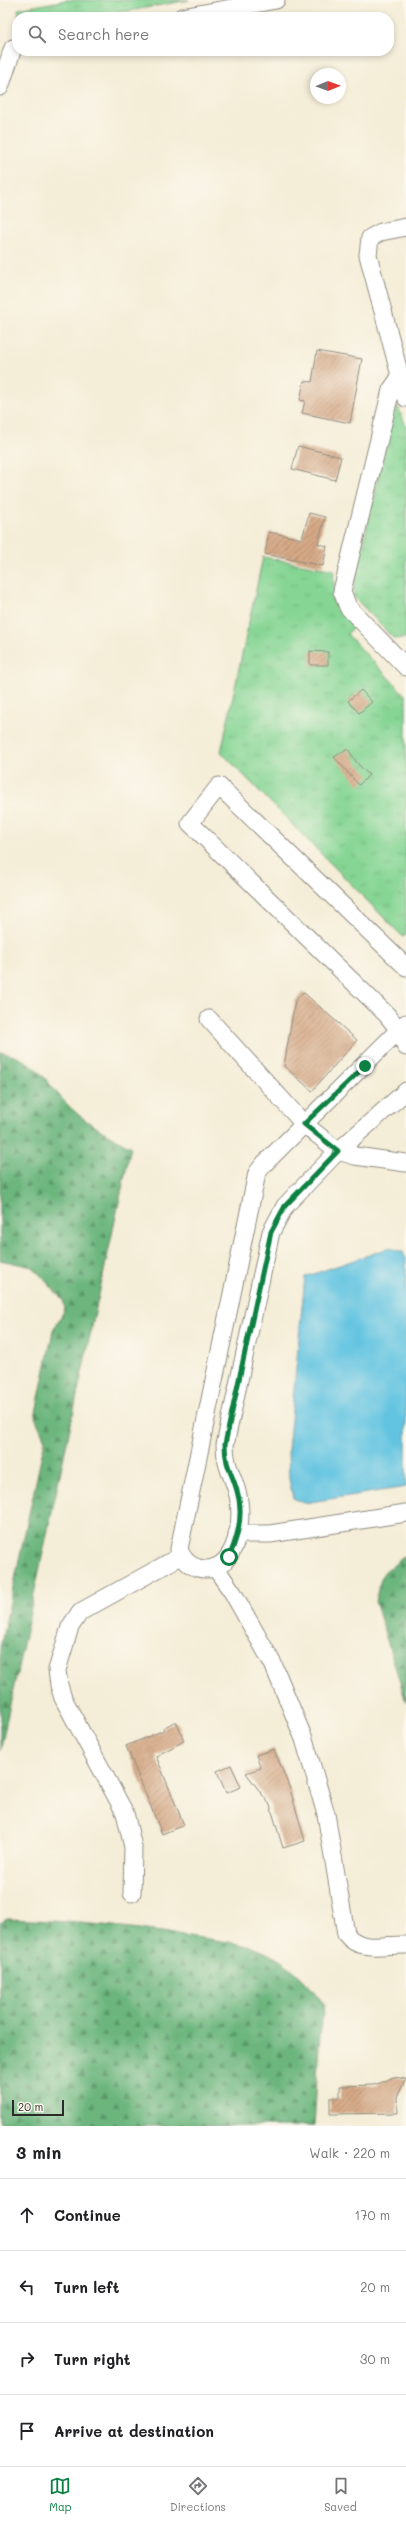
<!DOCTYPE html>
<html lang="en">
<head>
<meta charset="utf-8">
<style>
	:root { --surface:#fff; --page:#f2f2f2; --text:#202124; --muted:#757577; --line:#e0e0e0; --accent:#0b8043 }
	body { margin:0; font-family:Mali,sans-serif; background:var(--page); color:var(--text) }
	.compass { position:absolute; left:310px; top:68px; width:36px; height:36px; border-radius:50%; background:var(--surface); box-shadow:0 2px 6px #0003; rotate:89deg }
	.scale { position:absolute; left:12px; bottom:10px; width:52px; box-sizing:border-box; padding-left:4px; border:2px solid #2b2b2b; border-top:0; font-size:11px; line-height:14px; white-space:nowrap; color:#2b2b2b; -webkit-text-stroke:3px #fbf7ec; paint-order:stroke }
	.stop { position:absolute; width:12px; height:12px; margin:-9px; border:3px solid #0b8043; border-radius:50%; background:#fff }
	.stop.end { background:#0b8043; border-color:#fff; box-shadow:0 1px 4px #0008 }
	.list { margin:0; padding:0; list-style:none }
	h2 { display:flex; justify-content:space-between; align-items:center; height:52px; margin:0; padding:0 16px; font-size:17px }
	h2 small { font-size:13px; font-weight:400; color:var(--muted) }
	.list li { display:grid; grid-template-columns:26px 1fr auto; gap:12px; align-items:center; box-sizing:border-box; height:72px; padding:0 16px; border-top:1px solid var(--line) }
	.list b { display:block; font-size:15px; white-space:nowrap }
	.list em { font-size:13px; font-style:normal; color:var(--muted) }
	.icon { flex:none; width:22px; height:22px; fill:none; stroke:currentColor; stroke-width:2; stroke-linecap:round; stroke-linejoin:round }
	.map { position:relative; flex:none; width:406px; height:2126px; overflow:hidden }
	.search { position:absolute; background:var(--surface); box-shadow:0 2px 6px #0003; left:12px; right:12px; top:12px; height:44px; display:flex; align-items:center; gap:10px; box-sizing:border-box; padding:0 14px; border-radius:16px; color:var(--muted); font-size:15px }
	.sheet { height:340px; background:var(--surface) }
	nav { display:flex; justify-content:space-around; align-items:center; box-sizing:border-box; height:56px; border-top:1px solid var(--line); background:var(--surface); font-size:11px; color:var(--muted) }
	nav a { display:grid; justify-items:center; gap:2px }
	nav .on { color:var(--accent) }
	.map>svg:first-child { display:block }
	.grass { fill:url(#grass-tufts); stroke:#588060 }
	.forest { fill:url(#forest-firs); stroke:#4c7054 }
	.water { fill:#63c4e1; stroke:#477886 }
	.building { fill:url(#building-hatch) }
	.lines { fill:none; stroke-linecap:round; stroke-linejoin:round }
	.minor-casing { stroke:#908c81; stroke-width:19 }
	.minor { stroke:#fff; stroke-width:17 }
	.route { stroke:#0b8043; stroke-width:5 }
</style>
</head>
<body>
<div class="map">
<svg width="406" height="2126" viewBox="0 0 406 2126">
	<defs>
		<pattern id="grass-tufts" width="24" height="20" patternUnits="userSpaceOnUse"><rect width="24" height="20" fill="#86d594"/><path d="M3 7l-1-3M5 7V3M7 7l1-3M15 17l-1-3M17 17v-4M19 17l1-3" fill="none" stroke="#74b780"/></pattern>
		<pattern id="forest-firs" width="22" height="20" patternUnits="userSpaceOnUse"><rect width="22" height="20" fill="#6cb67e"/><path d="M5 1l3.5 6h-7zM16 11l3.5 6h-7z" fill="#599467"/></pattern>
		<pattern id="building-hatch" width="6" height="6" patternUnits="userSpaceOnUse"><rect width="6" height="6" fill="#d5a986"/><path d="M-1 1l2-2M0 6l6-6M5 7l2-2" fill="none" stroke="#ad8a6e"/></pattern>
	</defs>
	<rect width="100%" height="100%" fill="#fbf7ec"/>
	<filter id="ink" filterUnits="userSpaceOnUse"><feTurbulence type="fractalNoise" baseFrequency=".025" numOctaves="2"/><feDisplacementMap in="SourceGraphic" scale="8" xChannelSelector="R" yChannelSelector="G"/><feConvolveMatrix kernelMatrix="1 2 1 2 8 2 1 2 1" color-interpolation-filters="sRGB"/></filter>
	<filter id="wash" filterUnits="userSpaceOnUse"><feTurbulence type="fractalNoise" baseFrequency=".012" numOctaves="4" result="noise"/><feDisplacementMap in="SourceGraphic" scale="16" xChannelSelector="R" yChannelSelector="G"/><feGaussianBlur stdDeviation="0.9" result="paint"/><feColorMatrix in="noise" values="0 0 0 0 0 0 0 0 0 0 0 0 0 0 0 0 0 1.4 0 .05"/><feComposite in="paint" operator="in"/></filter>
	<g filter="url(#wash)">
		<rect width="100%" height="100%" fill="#f4edd7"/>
		<!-- grass -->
		<g class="grass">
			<path d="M67,0H189L96,17H19L18,9Z"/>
			<path d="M398,407L406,426V638L394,639L354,597L353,590L393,411Z"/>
			<path d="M263,557L334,570C332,594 339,609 354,627L347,634L406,696V935L403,937L221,752Z"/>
		</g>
		<!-- forest -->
		<g class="forest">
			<path d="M0,1052C42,1061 44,1083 72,1109C89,1125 111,1136 131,1147L0,1751V1648L45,1440L35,1417L53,1331L65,1309L63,1300L33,1267L0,1260Z"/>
			<path d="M406,1557V1702L375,1601L382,1575L402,1558Z"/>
			<path d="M7,1919C72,1921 137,1927 201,1938C223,1941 249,1944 269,1954C294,1967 307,1982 324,2004L319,2045L314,2126H0V1923Z"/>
		</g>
		<!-- water -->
		<path class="water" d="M389,1248L403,1252L406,1259V1487L304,1503L293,1498L289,1479L288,1450L305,1277Z"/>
		<g id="blocks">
			<!-- building -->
			<g class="building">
				<path d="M317,351L362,359L350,423L302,413L305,401L300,400L304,381L312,382Z"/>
				<path d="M298,446L341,457L335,480L292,469Z"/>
				<path d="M309,513L325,517L318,544L327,546L323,566L265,554L269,532L302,539Z"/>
				<path d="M310,651L328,652V665H310Z"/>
				<path d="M361,690L372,702L359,713L348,701Z"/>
				<path d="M348,749L357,763L369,775L359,785L334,757Z"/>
				<path d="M303,992L357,1040L312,1091L284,1066L295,1001Z"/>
				<path d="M176,1721L184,1741L156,1756L184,1825L162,1834L126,1746L164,1730L163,1728Z"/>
				<path d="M274,1749L290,1789L305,1841L283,1848L270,1805L246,1773L261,1768L256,1755Z"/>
				<path d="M231,1765L241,1787L226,1793L217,1771Z"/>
				<path d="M394,2077L406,2079L397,2097L398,2113L330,2114V2098H340V2086L374,2085Z"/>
			</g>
		</g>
	</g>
	<g filter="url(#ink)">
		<use href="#blocks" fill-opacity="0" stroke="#908c81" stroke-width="1"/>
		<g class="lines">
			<!-- minor casing -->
			<g class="minor-casing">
				<g id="minor">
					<path d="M182,17L276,0"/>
					<path d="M0,87L13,48"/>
					<path d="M406,227L381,232L370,238L368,255L406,398"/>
					<path d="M400,377L391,390L342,591L348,607L406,667"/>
					<path d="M406,967L219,786L190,823L387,1015L399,1030L406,1047"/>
					<path d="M209,1019L304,1124L338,1151L355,1156L406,1163"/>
					<path d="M406,1023L264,1164L257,1173L179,1549C182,1558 188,1565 198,1568C234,1577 243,1526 239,1501C236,1479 225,1470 225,1445L271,1232L285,1206L338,1151L406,1091"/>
					<path d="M237,1534H270L406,1513"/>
					<path d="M215,1567L233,1593L273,1664L304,1739L326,1814L346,1934C360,1953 385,1944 406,1945"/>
					<path d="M132,1893L133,1847L125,1813L63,1698L59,1685L57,1670L70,1627L80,1612L181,1556"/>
				</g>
			</g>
			<!-- minor -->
			<use href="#minor" class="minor"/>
		</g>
	</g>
	<g class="lines" filter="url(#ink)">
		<!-- route -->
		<path class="route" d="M229,1557C238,1537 244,1513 237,1491C232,1472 225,1467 225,1444L271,1232L285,1206L338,1151L304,1124L365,1066"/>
	</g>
</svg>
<svg class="compass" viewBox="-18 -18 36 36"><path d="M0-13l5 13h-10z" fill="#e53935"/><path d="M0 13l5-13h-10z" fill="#757577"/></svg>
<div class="scale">20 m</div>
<div class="stop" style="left:229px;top:1557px"></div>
<div class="stop end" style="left:365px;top:1066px"></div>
<div class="search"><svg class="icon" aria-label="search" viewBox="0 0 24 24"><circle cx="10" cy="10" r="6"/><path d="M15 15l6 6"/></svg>Search here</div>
</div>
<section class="sheet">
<h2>3 min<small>Walk · 220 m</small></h2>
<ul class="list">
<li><svg class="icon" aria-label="ahead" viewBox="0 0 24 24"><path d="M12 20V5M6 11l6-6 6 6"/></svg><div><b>Continue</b></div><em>170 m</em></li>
<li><svg class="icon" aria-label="left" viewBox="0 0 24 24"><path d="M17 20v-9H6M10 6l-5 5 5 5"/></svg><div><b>Turn left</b></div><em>20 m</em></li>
<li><svg class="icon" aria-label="right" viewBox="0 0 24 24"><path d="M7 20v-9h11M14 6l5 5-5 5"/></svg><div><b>Turn right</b></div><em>30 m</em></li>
<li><svg class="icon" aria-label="arrive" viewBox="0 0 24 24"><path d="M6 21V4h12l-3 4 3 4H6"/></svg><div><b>Arrive at destination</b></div></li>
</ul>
</section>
<nav>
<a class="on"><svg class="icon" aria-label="map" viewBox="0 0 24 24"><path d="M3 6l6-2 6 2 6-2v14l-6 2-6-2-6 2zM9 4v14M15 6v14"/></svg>Map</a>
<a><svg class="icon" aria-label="directions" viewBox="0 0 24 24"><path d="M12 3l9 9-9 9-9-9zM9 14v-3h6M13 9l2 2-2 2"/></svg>Directions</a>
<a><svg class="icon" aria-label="saved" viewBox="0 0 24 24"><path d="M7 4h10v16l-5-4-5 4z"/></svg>Saved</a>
</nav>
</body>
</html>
